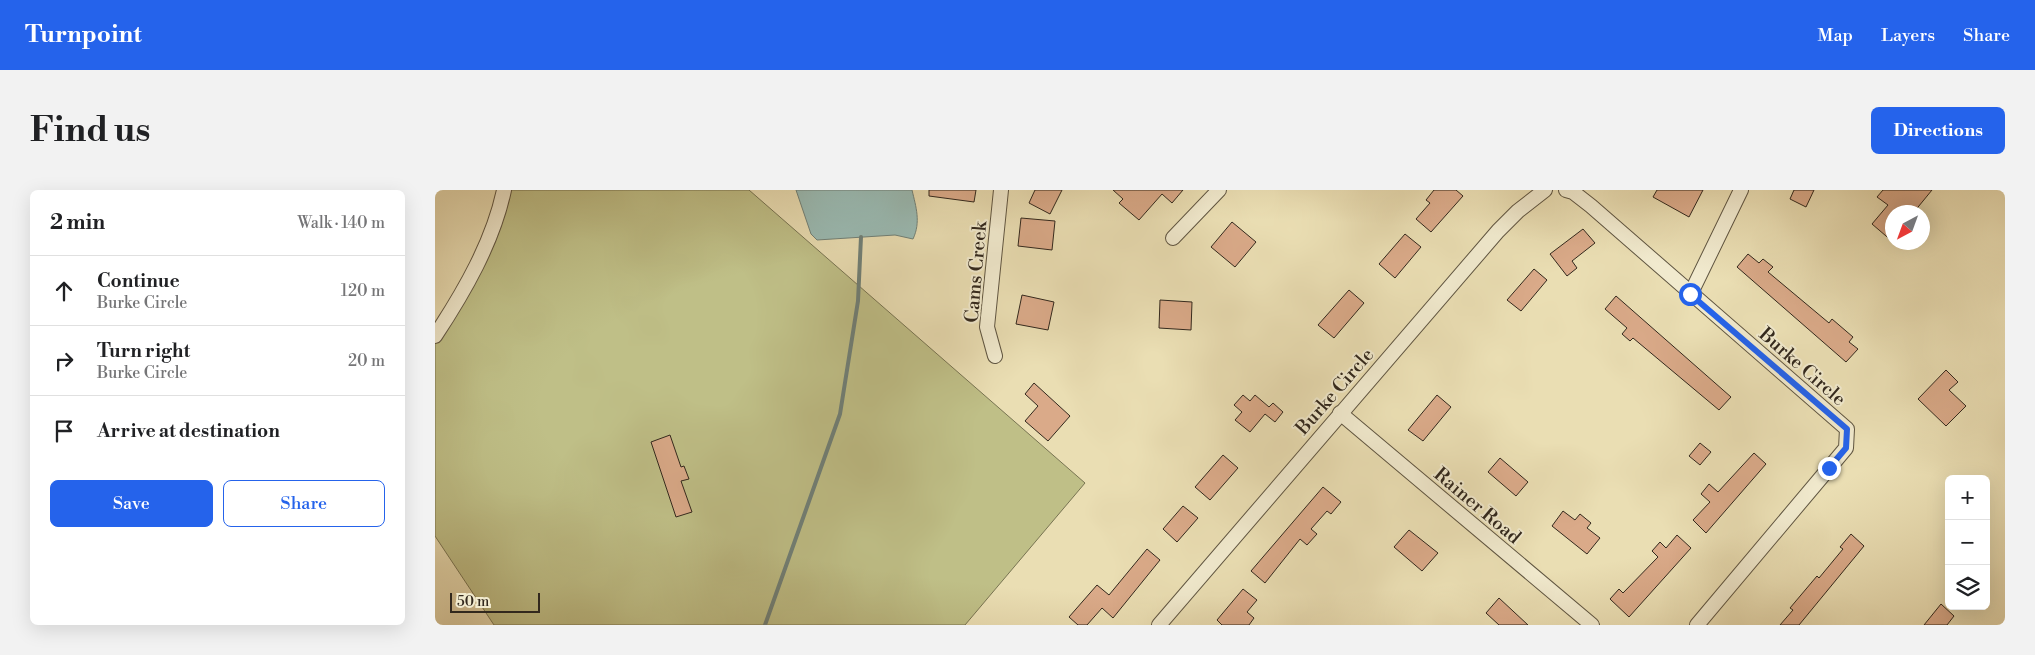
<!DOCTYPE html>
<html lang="en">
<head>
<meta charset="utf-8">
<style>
	:root { --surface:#fff; --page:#f2f2f2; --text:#202124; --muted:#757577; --line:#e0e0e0; --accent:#2563eb }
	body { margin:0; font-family:"Libre Bodoni",serif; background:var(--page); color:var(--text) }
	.controls { position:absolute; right:15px; bottom:15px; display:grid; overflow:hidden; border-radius:8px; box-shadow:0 5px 20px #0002 }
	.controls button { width:45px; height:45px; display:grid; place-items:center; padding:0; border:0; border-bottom:1px solid var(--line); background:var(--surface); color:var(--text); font:25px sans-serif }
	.compass { position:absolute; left:1450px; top:15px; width:45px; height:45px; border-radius:50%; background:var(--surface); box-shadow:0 5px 20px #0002; rotate:221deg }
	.scale { position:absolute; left:15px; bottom:12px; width:90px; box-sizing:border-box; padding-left:5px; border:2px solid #32281d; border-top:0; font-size:14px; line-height:18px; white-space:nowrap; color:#32281d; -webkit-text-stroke:4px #f1eace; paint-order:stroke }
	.stop { position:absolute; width:15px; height:15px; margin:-11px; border:4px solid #2563eb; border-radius:50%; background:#fff }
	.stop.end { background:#2563eb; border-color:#fff; box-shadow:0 1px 5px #0008 }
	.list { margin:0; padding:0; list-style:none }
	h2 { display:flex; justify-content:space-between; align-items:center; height:65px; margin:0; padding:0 20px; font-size:21px }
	h2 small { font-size:16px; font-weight:400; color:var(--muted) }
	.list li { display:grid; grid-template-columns:32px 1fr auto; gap:15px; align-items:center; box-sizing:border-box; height:70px; padding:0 20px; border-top:1px solid var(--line) }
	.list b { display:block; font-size:19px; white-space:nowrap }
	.list p { margin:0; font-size:16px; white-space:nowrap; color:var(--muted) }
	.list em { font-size:16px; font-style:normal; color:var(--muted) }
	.actions { display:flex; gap:10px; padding:15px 20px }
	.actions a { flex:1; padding:11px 0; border:1px solid var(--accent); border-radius:8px; text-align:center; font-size:18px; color:var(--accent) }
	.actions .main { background:var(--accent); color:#fff }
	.icon { flex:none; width:28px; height:28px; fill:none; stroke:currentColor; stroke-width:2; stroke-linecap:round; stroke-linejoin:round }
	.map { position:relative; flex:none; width:1570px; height:435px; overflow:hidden; border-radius:8px }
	header { display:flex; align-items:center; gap:30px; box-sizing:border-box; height:70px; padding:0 25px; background:var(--accent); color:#fff }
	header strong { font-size:24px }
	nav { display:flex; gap:28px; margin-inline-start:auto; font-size:18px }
	.intro { display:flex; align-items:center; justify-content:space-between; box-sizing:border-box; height:120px; padding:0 30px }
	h1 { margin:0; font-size:35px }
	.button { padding:12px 22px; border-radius:8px; background:var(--accent); color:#fff; font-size:18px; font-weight:700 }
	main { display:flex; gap:30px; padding:0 30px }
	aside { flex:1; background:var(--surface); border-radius:8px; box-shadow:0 5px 20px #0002 }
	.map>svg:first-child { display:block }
	.green { fill:#bfbf87; stroke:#787452 }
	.water { fill:#9abbb4; stroke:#708078 }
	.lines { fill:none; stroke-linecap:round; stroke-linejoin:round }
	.stream { stroke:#708078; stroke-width:4 }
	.building { fill:#daaa89; stroke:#32281d }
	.minor-casing { stroke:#605642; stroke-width:16 }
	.minor { stroke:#f1eace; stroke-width:14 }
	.route { stroke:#2563eb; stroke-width:6 }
	.labels { text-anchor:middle; stroke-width:4; stroke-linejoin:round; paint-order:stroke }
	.street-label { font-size:19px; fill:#32281d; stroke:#f1eace }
</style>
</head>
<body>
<header>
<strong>Turnpoint</strong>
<nav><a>Map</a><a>Layers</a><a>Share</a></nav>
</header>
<div class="intro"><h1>Find us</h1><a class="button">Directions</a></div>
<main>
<aside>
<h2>2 min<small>Walk · 140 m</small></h2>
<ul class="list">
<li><svg class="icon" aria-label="ahead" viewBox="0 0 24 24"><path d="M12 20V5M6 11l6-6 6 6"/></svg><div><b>Continue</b><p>Burke Circle</p></div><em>120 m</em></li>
<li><svg class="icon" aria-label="right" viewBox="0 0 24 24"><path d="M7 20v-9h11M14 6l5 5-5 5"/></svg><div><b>Turn right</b><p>Burke Circle</p></div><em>20 m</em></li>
<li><svg class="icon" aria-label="arrive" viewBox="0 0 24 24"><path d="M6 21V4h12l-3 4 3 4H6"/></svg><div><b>Arrive at destination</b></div></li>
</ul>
<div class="actions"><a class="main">Save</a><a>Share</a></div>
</aside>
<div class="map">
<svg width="1570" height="435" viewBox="0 0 1570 435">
	<rect width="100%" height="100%" fill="#eadeb3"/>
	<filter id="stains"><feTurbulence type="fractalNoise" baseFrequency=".004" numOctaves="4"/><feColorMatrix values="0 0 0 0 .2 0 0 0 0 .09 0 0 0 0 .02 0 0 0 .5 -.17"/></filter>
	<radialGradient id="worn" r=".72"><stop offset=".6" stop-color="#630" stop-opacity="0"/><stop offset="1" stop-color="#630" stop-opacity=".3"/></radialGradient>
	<!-- green -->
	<path class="green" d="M70,0H314L650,293L530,435H59L0,346V136L17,115Z"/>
	<!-- water -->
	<path class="water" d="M361,0H477C481,17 486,32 478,49L460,45L382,50L376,44Z"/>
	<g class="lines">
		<!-- stream -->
		<path class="stream" d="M330,435L405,224L423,111L426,47"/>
	</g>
	<!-- building -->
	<g class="building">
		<path d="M494,0H541L539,12L494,6Z"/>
		<path d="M600,0H627L615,24L594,13Z"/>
		<path d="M678,0H748L737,13L727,4L704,30L684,13L688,9Z"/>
		<path d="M999,0H1021L1028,6L996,42L981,29L995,13L991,10Z"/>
		<path d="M1222,0H1268L1254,27L1218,7Z"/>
		<path d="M1359,0H1379L1371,17L1355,9Z"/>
		<path d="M1448,0H1497L1479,22H1458V52L1437,34L1453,15L1442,7Z"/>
		<path d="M586,28L620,31L617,60L583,56Z"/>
		<path d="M797,32L821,52L800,77L776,57Z"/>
		<path d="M1148,39L1160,53L1137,71L1142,78L1132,86L1115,64Z"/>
		<path d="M970,44L986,57L960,88L944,74Z"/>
		<path d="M1313,64L1324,73L1328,69L1338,77L1333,82L1394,133L1397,129L1418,147L1414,152L1423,159L1411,172L1302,77Z"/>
		<path d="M1099,79L1112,90L1086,121L1072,110Z"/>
		<path d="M914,100L929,113L899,148L883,135Z"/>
		<path d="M587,105L619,112L613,140L581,134Z"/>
		<path d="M1181,106L1296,207L1284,220L1198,148L1195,151L1187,144L1192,138L1170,119Z"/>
		<path d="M725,110L757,112L756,140L724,138Z"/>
		<path d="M1511,180L1523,192L1514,200L1531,216L1511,236L1483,209Z"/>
		<path d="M599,193L635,226L613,251L590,231L603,216L590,204Z"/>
		<path d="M808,205L815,211L820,205L834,217L838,213L848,222L840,232L830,224L815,242L800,230L807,222L799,215Z"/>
		<path d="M1002,205L1016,217L988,251L973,240Z"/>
		<path d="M235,245L246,277L249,276L254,289L246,291L257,322L241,327L216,252Z"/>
		<path d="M1265,253L1276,262L1265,275L1254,266Z"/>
		<path d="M1319,263L1331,274L1271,343L1258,330L1275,312L1266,304L1274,294L1283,302Z"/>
		<path d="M788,265L803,278L775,310L760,297Z"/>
		<path d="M1065,268L1093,292L1081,306L1053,282Z"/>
		<path d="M888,297L906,312L896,324L892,321L876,339L882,344L872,355L865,349L830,393L816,381Z"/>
		<path d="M748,316L763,328L742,352L728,339Z"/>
		<path d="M1128,321L1140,330L1145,324L1156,333L1152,338L1165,348L1152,364L1117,336Z"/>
		<path d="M974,340L1003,363L987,381L959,357Z"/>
		<path d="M1416,344L1429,356L1364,435H1345L1358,420L1355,418L1382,386L1384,388L1408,359L1405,357Z"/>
		<path d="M1242,345L1256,358L1194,427L1175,409L1184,399L1188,403L1223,367L1217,361L1225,352L1231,358Z"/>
		<path d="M712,359L725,370L678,428L667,418L652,435H643L634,427L662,395L674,405Z"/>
		<path d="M808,399L822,410L812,422L819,428L814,435H787L782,430Z"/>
		<path d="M1064,408L1093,435H1064L1051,423Z"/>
		<path d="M1506,414L1519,426L1512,435H1489Z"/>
	</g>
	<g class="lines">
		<!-- minor casing -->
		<g class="minor-casing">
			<g id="minor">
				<path d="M1131,0L1138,2L1156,16L1412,239L1411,258L1262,435"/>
				<path d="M738,48L784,0"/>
				<path d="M1255,105L1306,0"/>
				<path d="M0,146C29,102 58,52 69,0"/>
				<path d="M560,166L552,137L566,0"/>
				<path d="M905,223L1157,435"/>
				<path d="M724,435L1063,41L1083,21L1110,0"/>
			</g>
		</g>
		<!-- minor -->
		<use href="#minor" class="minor"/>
	</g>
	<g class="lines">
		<!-- route -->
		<path class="route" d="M1255,104L1412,239L1411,258L1394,278"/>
	</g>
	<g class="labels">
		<!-- street labels -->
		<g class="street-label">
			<text transform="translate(540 82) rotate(-85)" y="7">Cams Creek</text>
			<text transform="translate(1368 176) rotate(41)" y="7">Burke Circle</text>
			<text transform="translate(899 201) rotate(-49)" y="7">Burke Circle</text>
			<text transform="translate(1043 315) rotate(40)" y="7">Rainer Road</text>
		</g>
	</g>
	<rect width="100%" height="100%" filter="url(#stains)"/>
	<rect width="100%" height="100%" fill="url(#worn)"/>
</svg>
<div class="controls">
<button>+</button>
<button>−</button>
<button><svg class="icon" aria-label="layers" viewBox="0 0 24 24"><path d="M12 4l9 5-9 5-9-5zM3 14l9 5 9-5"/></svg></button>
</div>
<svg class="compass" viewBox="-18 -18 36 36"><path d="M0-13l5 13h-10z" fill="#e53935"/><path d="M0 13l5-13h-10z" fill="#757577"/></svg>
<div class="scale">50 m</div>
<div class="stop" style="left:1255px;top:104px"></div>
<div class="stop end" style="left:1394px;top:278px"></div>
</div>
</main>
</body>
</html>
